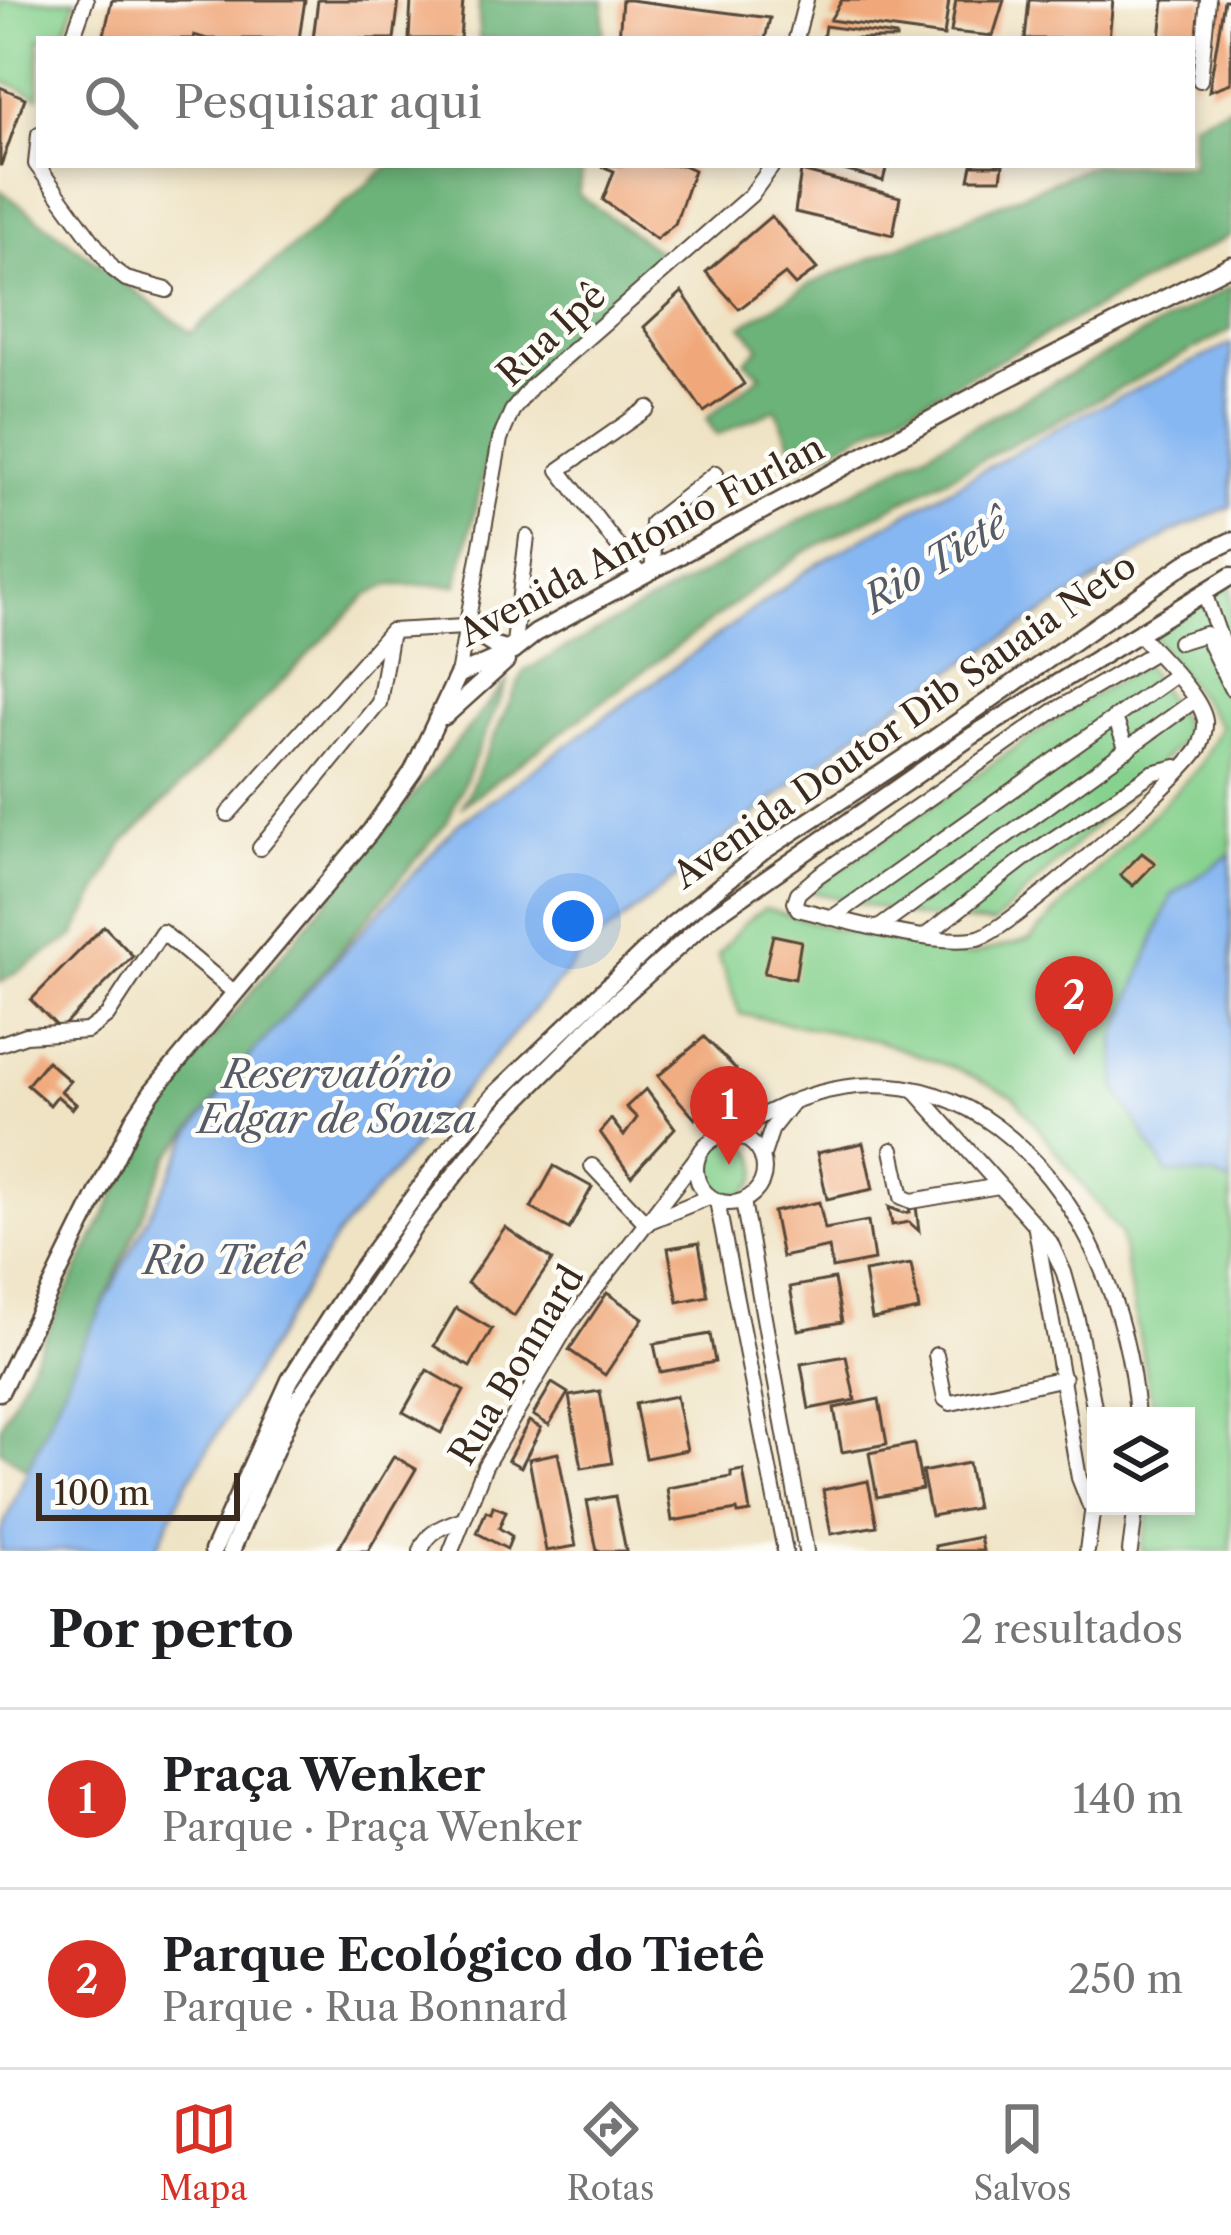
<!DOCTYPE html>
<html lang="pt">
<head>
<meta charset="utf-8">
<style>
	:root { --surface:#fff; --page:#f6f6f6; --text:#202124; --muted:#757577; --line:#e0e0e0; --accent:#d93025 }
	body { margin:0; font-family:"Libre Caslon Text",serif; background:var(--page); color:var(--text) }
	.controls { position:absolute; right:36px; bottom:36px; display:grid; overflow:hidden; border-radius:0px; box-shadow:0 6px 18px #0003 }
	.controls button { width:108px; height:108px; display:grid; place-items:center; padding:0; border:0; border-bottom:3px solid var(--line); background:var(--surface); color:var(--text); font:60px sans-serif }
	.scale { position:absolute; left:36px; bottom:30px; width:204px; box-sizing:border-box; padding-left:12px; border:6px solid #3b2a1e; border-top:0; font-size:33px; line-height:42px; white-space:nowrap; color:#3b2a1e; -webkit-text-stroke:9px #fdfcf7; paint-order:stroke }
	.you { position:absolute; left:573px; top:921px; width:42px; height:42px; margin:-30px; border:9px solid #fff; border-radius:50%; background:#1a73e8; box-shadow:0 0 0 18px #1a73e833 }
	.badge { display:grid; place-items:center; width:78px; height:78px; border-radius:50%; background:var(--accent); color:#fff; font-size:39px; font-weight:700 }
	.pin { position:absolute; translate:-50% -99px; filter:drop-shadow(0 3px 6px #0008) }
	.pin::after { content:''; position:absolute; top:63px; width:42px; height:36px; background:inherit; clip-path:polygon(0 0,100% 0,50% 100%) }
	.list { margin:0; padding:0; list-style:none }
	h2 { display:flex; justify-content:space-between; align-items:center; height:156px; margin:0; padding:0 48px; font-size:51px }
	h2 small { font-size:39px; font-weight:400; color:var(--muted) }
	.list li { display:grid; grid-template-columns:78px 1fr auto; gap:36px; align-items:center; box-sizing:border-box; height:180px; padding:0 48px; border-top:3px solid var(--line) }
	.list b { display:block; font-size:45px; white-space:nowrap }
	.list p { margin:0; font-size:39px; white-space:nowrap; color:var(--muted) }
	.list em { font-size:39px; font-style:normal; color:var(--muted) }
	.icon { flex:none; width:66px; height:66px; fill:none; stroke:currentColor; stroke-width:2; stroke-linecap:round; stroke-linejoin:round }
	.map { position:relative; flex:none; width:1231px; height:1551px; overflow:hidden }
	.search { position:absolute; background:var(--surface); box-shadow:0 6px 18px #0003; left:36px; right:36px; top:36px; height:132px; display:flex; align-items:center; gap:30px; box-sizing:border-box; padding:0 42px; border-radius:0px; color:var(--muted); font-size:45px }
	.sheet { height:516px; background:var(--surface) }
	nav { display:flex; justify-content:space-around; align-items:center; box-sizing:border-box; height:168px; border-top:3px solid var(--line); background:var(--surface); font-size:33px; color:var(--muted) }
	nav a { display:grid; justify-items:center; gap:6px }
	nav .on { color:var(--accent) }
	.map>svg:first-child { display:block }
	.green { fill:#86d18e; stroke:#607e56; stroke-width:3 }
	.forest { fill:#6cb379; stroke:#546e4c; stroke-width:3 }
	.water { fill:#87b7f2; stroke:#617088; stroke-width:3 }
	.building { fill:#f0a87a }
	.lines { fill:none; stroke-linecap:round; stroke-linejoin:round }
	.minor-casing { stroke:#564637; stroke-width:18 }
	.major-casing { stroke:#564637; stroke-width:21 }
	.minor { stroke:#fff; stroke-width:14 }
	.major { stroke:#fff; stroke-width:16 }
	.labels { text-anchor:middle; stroke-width:9; stroke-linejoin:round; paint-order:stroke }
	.street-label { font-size:36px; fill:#3b2a1e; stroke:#fdfcf7 }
	.water-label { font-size:39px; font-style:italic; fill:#565b68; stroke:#fdfcf7 }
</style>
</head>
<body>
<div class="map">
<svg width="1231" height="1551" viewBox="0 0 1231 1551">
	<rect width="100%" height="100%" fill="#fdfcf7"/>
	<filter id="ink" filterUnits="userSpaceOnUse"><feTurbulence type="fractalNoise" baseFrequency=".00833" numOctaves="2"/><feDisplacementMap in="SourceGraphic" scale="24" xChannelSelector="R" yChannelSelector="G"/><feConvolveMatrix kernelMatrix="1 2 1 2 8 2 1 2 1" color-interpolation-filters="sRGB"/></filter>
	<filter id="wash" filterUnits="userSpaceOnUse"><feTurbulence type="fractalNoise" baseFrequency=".004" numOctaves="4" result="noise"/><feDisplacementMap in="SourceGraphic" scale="48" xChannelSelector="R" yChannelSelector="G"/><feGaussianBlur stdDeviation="2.7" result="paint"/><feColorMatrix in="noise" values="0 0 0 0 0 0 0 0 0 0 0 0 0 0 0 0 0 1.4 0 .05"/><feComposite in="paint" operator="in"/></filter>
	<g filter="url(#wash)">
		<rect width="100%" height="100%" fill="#efe3c4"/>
		<!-- green -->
		<g class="green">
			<path d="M0,0H76L62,39H39V97L0,79Z"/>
			<path d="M1231,583V1551H1141L1150,1506H1186V1416H1154L1120,1233L1014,1097L957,1069L878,1041L740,1014L718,954L743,924L765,908L843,931L968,956L1030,939L1199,767L1221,726L1151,634Z"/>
			<path d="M1145,664L1182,722L1185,738L993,924L921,918L809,891L1080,703Z"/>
			<circle cx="729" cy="1168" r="29"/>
		</g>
		<!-- forest -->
		<g class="forest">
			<path d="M479,0H604L603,39H479Z"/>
			<path d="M1231,106V235L800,467L776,409L717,435L706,419L761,375L745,361L760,347L742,326L810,284L1092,165H1192V122Z"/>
			<path d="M390,165H583L578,194L662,254L498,414L457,585H389L366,596L123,844L74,936L0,982V190L191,333Z"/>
			<path d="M1231,286V330L803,553L463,805L524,671Z"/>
			<path d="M509,679L447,822L168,1158L29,1471L0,1450V1427L153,1118L198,1057Z"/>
		</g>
		<!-- water -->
		<g class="water">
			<path d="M1231,344V506L1173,532L869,723L587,949L336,1237L186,1485L155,1551H0V1533L78,1355L193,1130L252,1054L457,825L812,567L1073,419Z"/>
			<path d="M1231,854V1183L1214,1176L1167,1173L1117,1089L1115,1038L1172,895Z"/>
		</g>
		<g id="blocks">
			<!-- building -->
			<g class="building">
				<path d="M112,0H305L299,39H207L194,35V39H103Z"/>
				<path d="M318,0H399L394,39H313Z"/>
				<path d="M411,0H463L460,39H409Z"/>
				<path d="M622,0H630L770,18L765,39H619Z"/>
				<path d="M842,0H949L944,36L830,20Z"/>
				<path d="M956,0H1004L993,36L951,32Z"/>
				<path d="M1029,0H1113L1109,39H1025Z"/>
				<path d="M1164,0H1204L1195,83H1192V39H1160Z"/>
				<path d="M1224,0H1231V83L1209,91Z"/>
				<path d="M825,26L896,36V39H823Z"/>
				<path d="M0,87L25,98L1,165H0Z"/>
				<path d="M599,165H683L694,170L675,224L656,239L603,200L614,171Z"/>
				<path d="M826,165H887L883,181Z"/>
				<path d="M972,165H1003L1001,179H969Z"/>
				<path d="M801,171L900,197L893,235L795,212Z"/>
				<path d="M771,216L817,269L795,285L785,274L739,309L706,272Z"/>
				<path d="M682,292L744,384L704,412L644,327Z"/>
				<path d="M1142,853L1155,863L1133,886L1120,875Z"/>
				<path d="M104,926L133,956L60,1029L31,1000Z"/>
				<path d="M773,935L801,941L795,979L764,973Z"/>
				<path d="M704,1037L736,1069L695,1119L658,1076Z"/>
				<path d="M47,1061L70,1081L61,1091L76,1104L72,1109L57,1096L50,1105L27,1085Z"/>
				<path d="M646,1089L675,1128L631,1176L600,1132L611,1119L624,1136L637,1118L626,1107Z"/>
				<path d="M863,1143L873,1189L827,1199L817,1153Z"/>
				<path d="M554,1166L592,1187L569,1229L531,1208Z"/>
				<path d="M819,1202L825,1229L868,1221L874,1260L832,1268L829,1247L782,1257L773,1212Z"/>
				<path d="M909,1206H916L919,1231L909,1222L892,1225L889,1207L903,1213L910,1212Z"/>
				<path d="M505,1227L552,1260L514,1316L467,1283Z"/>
				<path d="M699,1243L708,1296L678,1302L668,1248Z"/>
				<path d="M911,1264L919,1310L872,1319L864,1272Z"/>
				<path d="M834,1279L842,1322L798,1330L790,1287Z"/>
				<path d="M607,1293L643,1318L605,1375L569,1350Z"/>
				<path d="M456,1308L492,1329L470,1367L434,1346Z"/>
				<path d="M710,1334L715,1362L660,1372L654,1344Z"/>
				<path d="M846,1356L855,1400L809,1409L801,1364Z"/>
				<path d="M427,1370L464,1391L441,1433L403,1412Z"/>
				<path d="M552,1383L568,1393L549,1425L533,1415Z"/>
				<path d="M600,1391L612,1463L582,1468L569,1396Z"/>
				<path d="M676,1396L687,1450L646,1458L635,1404Z"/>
				<path d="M879,1399L887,1444L842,1452L834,1408Z"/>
				<path d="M529,1421L541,1428L521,1467L508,1460Z"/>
				<path d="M914,1444L922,1489L877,1497L869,1453Z"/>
				<path d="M558,1453L576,1546L546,1551L529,1459Z"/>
				<path d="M394,1456L416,1469L368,1551H337Z"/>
				<path d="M968,1463L976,1508L931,1516L922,1472Z"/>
				<path d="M743,1470L750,1512L738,1514L737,1510L672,1521L667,1488L731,1477V1472Z"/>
				<path d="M868,1481L877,1526L831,1534L823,1490Z"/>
				<path d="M615,1496L626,1551H597L587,1501Z"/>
				<path d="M493,1506L506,1511L499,1528L512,1536L507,1549L477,1533L486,1511L491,1513Z"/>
				<path d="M980,1537L983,1551H936L935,1546Z"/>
			</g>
		</g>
	</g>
	<g filter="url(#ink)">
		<use href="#blocks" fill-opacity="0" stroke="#564637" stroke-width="3"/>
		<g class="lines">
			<!-- minor casing -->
			<g class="minor-casing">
				<g id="minor">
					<path d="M72,39L86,0"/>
					<path d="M796,39L806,0"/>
					<path d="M1200,80L1208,0"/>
					<path d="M39,134L36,164L113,269L126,279L167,290"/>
					<path d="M653,569L652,523L716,473"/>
					<path d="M641,576L559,470L648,408"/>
					<path d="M1205,595L1231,669"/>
					<path d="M1139,634C1157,655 1201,695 1205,721C1206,728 1202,742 1199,748C1181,778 1009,931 978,938C934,947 843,920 798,909L795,902L798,893L819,875L1054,711L1155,652"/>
					<path d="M1179,642L1205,634L1231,688"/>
					<path d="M513,651L527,537"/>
					<path d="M458,675L500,439L512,411L531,387L751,195L773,165"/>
					<path d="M1115,718L1127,750"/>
					<path d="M228,814L391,631L465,627"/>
					<path d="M260,848L379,703L391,631"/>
					<path d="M832,918L1175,675"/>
					<path d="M880,927L1195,700"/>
					<path d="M925,936L1029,855L1152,773L1176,767"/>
					<path d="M0,1044L26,1035L87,1031L107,1016L162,932L235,993"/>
					<path d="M917,1093L1050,1242L1064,1273L1077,1319L1096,1417"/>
					<path d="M731,1134C955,986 1121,1202 1137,1416"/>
					<circle cx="730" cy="1169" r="34"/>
					<path d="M892,1150L902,1197L912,1201L999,1186"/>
					<path d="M762,1158L772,1128L791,1104"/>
					<path d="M592,1166L647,1224"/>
					<path d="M717,1201L785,1551"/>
					<path d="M743,1201L806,1551"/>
					<path d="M650,1221L709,1197"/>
					<path d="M1036,1229L1079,1478L1090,1506"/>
					<path d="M936,1355L945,1399L951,1403L1064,1378"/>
					<path d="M421,1551C427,1531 445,1525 463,1519"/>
					<path d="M451,1551L485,1466L568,1325L697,1157"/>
					<path d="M1087,1551L1096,1484"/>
					<path d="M1130,1551L1136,1506"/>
				</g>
			</g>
			<!-- major casing -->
			<g class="major-casing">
				<g id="major">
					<path d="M465,627L495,646L513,651"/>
					<path d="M445,716L506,661"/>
					<path d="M0,1392L134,1119L152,1092L370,832L413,771L458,675L513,651L536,633L991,387L1231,265"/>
					<path d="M213,1551L290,1380L359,1272L439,1162L496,1094L671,926L762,852L928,743L1189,561L1231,541"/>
					<path d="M231,1551L293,1408L415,1225L504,1113L607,1010L709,919L972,736L1231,576"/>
				</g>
			</g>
			<!-- minor -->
			<use href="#minor" class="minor"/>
			<!-- major -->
			<use href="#major" class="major"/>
		</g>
	</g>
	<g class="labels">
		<!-- street labels -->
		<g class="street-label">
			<text transform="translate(551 334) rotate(-43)" y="13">Rua Ipê</text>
			<text transform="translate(641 540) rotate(-28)" y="13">Avenida Antonio Furlan</text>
			<text transform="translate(904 720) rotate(-35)" y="13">Avenida Doutor Dib Sauaia Neto</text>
			<text transform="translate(516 1365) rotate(-59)" y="13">Rua Bonnard</text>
		</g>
		<!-- water labels -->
		<g class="water-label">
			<text transform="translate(935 561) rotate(-31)" y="14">Rio Tietê</text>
			<text x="337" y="1088">Reservatório<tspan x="337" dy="45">Edgar de Souza</tspan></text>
			<text x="223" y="1274">Rio Tietê</text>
		</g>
	</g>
</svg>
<div class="controls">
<button><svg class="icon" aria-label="layers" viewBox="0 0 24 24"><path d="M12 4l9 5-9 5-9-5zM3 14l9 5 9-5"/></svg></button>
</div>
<div class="scale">100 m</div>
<div class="you"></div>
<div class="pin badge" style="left:729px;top:1165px">1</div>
<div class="pin badge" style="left:1074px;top:1055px">2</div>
<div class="search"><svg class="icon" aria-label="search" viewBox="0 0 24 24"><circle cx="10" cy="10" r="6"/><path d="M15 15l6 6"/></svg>Pesquisar aqui</div>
</div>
<section class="sheet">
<h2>Por perto<small>2 resultados</small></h2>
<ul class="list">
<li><span class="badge">1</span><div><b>Praça Wenker</b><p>Parque · Praça Wenker</p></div><em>140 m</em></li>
<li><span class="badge">2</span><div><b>Parque Ecológico do Tietê</b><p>Parque · Rua Bonnard</p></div><em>250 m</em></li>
</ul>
</section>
<nav>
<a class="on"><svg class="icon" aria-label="map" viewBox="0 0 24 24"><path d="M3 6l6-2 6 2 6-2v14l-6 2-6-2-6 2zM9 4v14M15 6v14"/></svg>Mapa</a>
<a><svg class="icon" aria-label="directions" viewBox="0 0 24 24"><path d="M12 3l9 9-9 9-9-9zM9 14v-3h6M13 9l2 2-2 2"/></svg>Rotas</a>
<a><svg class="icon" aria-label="saved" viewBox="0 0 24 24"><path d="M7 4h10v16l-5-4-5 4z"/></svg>Salvos</a>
</nav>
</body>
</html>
